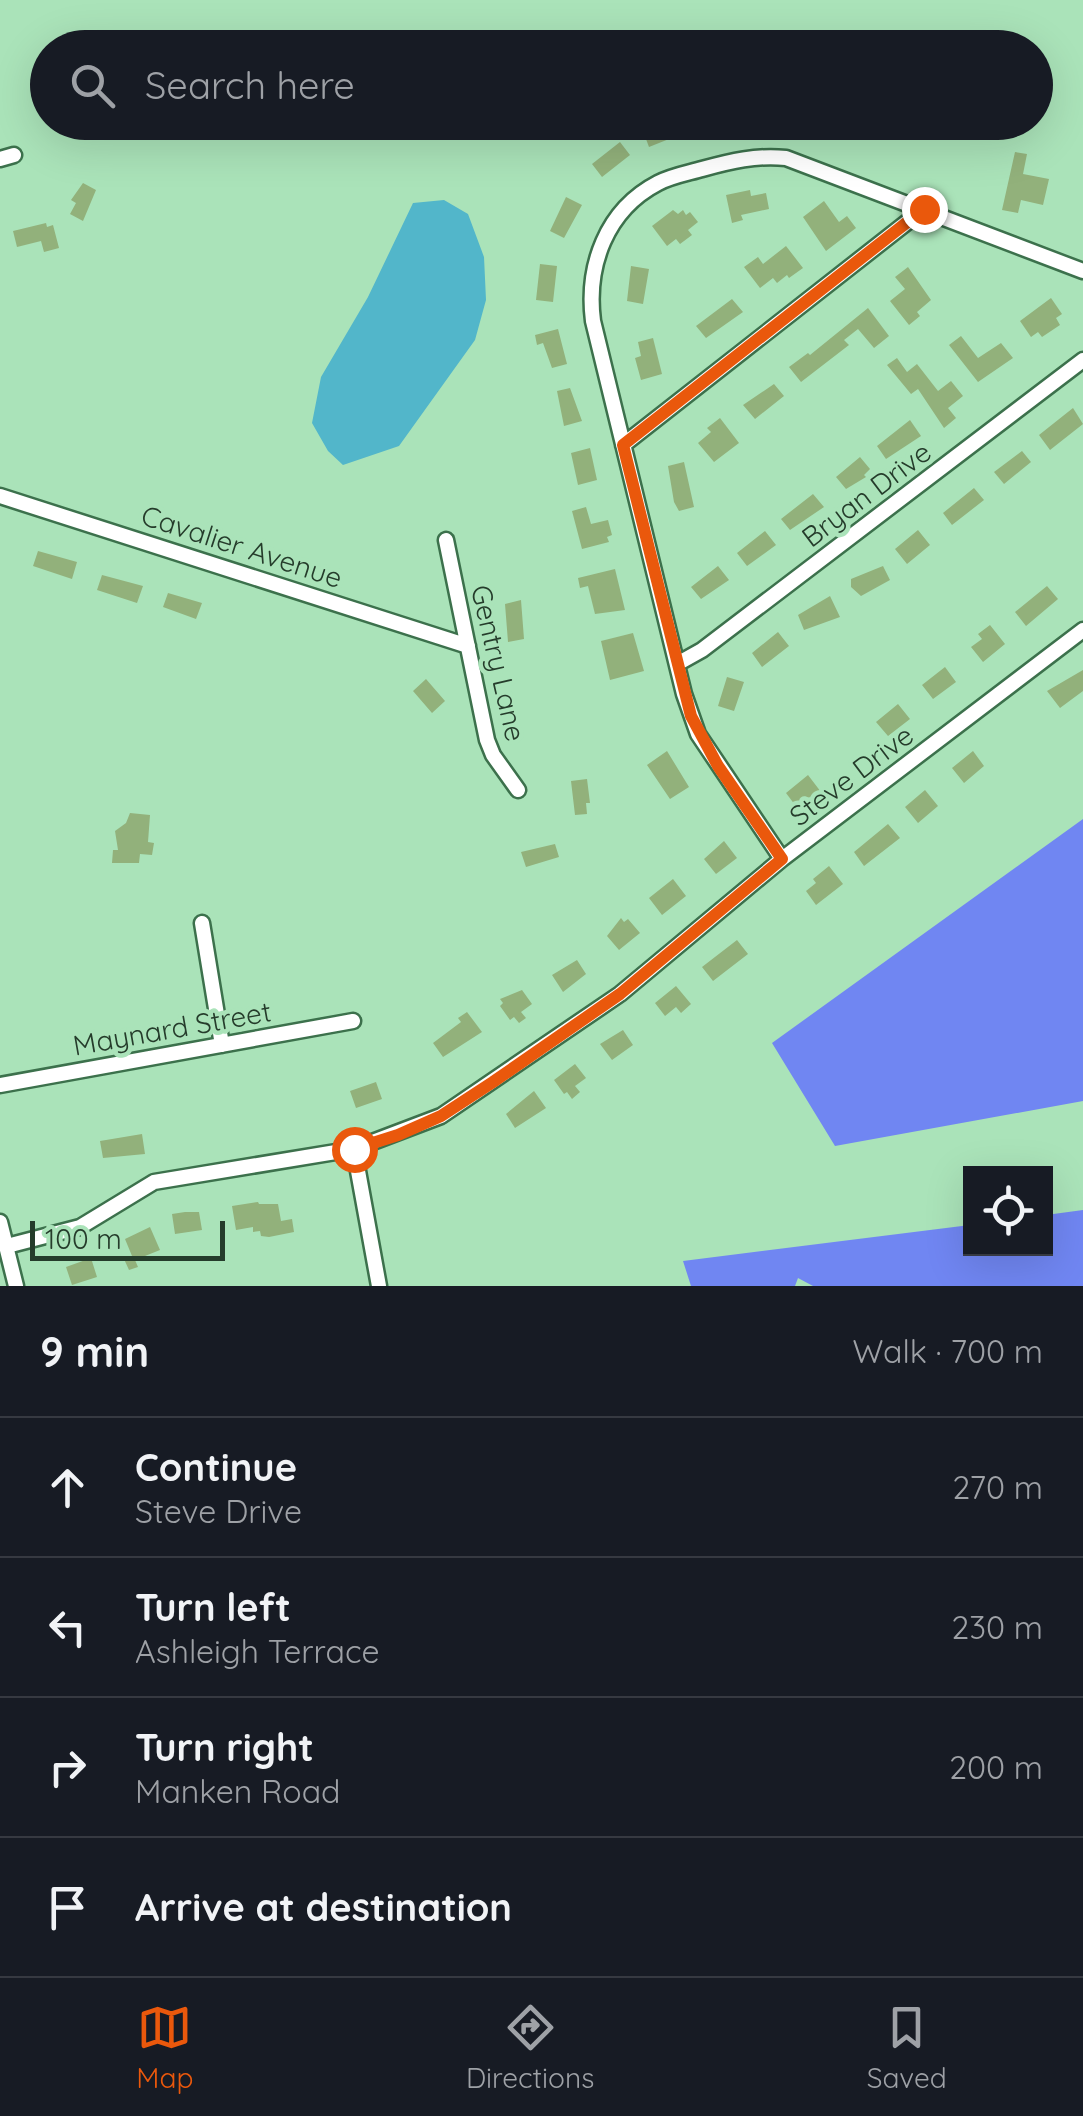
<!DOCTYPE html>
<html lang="en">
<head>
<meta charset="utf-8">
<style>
	:root { --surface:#171b24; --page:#20242c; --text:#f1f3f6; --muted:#9ea1a6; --line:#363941; --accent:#ea580c }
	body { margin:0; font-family:Quicksand,sans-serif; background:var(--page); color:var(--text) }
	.controls { position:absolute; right:30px; bottom:30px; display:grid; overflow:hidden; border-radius:0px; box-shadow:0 10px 40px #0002 }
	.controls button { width:90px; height:90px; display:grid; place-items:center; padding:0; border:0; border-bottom:2px solid var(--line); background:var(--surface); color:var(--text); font:50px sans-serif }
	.scale { position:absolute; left:30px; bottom:25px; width:195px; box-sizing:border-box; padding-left:10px; border:5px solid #253c2b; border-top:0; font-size:28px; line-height:35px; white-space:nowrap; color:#253c2b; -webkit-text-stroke:8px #aae3b9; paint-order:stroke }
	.stop { position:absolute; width:30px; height:30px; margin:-22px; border:8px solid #ea580c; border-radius:50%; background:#fff }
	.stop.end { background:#ea580c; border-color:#fff; box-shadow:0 2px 10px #0008 }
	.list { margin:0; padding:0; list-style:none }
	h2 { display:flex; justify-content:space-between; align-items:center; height:130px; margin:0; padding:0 40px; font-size:42px }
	h2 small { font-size:32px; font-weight:400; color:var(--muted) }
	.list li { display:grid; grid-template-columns:65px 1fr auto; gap:30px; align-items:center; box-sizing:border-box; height:140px; padding:0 40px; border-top:2px solid var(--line) }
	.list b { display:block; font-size:38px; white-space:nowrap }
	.list p { margin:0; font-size:32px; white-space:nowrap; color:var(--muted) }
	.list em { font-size:32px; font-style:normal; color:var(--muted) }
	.icon { flex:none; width:55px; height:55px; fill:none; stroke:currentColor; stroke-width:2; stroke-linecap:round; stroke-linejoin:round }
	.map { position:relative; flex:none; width:1083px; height:1286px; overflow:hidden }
	.search { position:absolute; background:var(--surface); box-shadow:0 10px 40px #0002; left:30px; right:30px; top:30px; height:110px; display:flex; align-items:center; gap:25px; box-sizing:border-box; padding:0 35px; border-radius:55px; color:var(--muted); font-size:38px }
	.sheet { height:690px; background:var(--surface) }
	nav { display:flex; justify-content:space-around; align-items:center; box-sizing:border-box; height:140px; border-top:2px solid var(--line); background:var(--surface); font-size:28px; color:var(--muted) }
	nav a { display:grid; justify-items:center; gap:5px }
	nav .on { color:var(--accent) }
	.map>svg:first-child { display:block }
</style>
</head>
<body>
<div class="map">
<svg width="1083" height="1286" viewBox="0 0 1083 1286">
	<rect width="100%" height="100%" fill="#aae3b9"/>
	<!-- forest -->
	<path fill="#7086f2" d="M1083 819V1101L835 1146 772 1043Z
		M1083 1210V1286H813L798 1278 795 1286H691L683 1261 970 1225V1248H1046V1215Z"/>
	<!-- water -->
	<path fill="#52b6ca" d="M444 200 468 214 484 257 486 300 475 340 399 446 343 465 328 451 312 423 321 377 368 297 413 203Z"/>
	<!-- building -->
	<path fill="#92b17b" d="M644 122H680L684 133 649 147 643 131 647 130Z
		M620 142 630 155 602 177 592 164Z
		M1015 152 1027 154 1023 174 1049 179 1043 205 1021 200 1018 213 1002 210Z
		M83 183 96 190 83 221 70 214 76 203 71 200Z
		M750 190 751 196 766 193 769 209 741 215 743 220 732 223 726 195Z
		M566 197 582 205 564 238 550 231Z
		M824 201 839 222 847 216 856 228 826 251 803 217Z
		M673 210 678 214 683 210 686 215 690 212 698 222 688 230 692 235 680 244 676 239 667 246 652 226Z
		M46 223 47 227 53 225 59 248 44 252 41 241 17 247 13 231Z
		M786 246 803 268 789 278 787 275 777 283 773 278 760 288 744 267 758 257 763 264Z
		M540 264 557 266 553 302 536 300Z
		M631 266 649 269 643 304 627 301Z
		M908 267 931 300 917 312 920 316 909 325 890 301 905 289 895 277Z
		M1051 298 1062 314 1056 318 1060 325 1042 337 1038 332 1031 337 1020 321Z
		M732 299 743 312 706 338 696 326Z
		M868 308 889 336 874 348 858 329 844 340 849 345 801 382 789 367 808 353 810 355Z
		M558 329 567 364 552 368 543 343 537 345 535 335Z
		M961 336 978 358 1001 343 1013 358 978 382 949 345Z
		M653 338 662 374 641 380 635 358 641 356 638 342Z
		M897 358 907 372 917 364 938 391 951 381 963 396 948 408 956 418 944 428 918 389 911 394 887 365Z
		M774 384 784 396 755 419 743 405Z
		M570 388 582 421 564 426 557 391Z
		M1073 408 1083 424 1050 450 1039 435Z
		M720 418 739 443 714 462 698 443 711 432 707 428Z
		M910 420 921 436 886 459 877 446Z
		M590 448 597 480 578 485 571 453Z
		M1022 451 1031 462 1004 484 994 472Z
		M860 457 870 469 864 475 866 477 846 489 836 477Z
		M684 462 694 507 679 511 674 502 668 466Z
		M974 488 984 500 952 525 943 513Z
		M813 494 824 507 790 530 781 519Z
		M586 507 591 524 608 520 612 535 607 537 609 542 582 549 572 511Z
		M918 530 930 545 907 564 895 549Z
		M765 531 776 545 747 566 737 553Z
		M38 551 77 562 72 579 33 566Z
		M718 566 729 580 701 599 691 587Z
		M883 566 890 580 861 596 851 587V579Z
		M615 569 625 610 595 614 588 586 580 588 578 578Z
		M102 575 143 586 137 603 97 590Z
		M1047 586 1058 599 1026 626 1015 612Z
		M168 593 202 603 196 619 163 607Z
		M830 596 840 617 804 630 798 615Z
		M521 600 524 639 508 642 505 604Z
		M990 625 1005 644 983 662 971 647 982 639 978 634Z
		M778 632 789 646 762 667 752 653Z
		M633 633 644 671 610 680 601 641Z
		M945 667 956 682 933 699 922 685Z
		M1083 670V691L1060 708 1047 691Z
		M727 677 744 682 734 711 718 706Z
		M426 679 445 701 432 713 413 691Z
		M898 704 910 719 888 736 876 722Z
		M667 751 689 787 670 799 647 765Z
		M973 751 984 766 964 783 952 768Z
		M808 775 821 792 798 809 786 793Z
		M587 779 590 803H586L587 814 575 815 571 781Z
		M925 790 938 806 918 823 905 807Z
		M130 813 150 815 148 842 154 843 152 855 140 854 139 863H112L113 850H118L115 831 126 823Z
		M888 824 900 838 864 866 854 852Z
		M724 841 737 858 716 874 704 859Z
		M555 844 559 857 526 867 521 852Z
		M829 866 843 884 816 905 806 891 816 883 813 879Z
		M673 879 686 896 662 915 649 898Z
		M621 918 624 922 628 919 640 933 619 950 607 936Z
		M737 940 748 954 713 981 702 967Z
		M577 960 586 974 563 992 552 975Z
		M676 986 691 1004 681 1013 676 1007 665 1016 655 1003Z
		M522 990 532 1004 521 1012 526 1018 519 1023 514 1017 510 1020 500 1006 503 1003 500 999Z
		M467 1012 482 1032 443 1057 433 1043 461 1022 458 1018Z
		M623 1030 633 1045 612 1060 600 1044Z
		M575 1064 586 1078 575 1086 580 1092 572 1099 567 1092 564 1094 554 1080Z
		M376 1082 382 1099 356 1108 350 1091Z
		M534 1091 546 1108 515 1128 506 1114Z
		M142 1134 145 1154 103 1158 100 1141Z
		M258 1202 259 1204H278L281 1221 292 1219 294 1232 269 1237 261 1236 260 1231 253 1232V1227L236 1230 232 1206Z
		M185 1212H199L202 1230 175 1234 172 1214Z
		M150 1227 160 1250 135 1260 138 1267 129 1270 124 1259 132 1256 125 1239Z
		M91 1258 97 1277 72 1285 66 1267Z"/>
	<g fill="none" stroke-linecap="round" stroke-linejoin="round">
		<!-- minor casing -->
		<g stroke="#3c714c" stroke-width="19">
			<path id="minor" d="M0 159 14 155
				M623 445 924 209
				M0 496 468 646
				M446 540 487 740 493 755 518 790
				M677 664 702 650 1083 360
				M782 859 698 734 684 694 593 321C586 266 606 210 658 183 671 176 688 173 702 169 731 161 756 155 786 158L1083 271
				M202 923 222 1045
				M0 1085 353 1021
				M354 1149 379 1286
				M0 1222 16 1286
				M7 1246 80 1227 154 1182 354 1149 441 1116 620 994 782 859 1083 630"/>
		</g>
		<!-- minor -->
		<use href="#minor" stroke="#fff" stroke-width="14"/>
	</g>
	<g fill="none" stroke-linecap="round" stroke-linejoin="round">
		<!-- route -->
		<path stroke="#ea580c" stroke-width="12" d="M354 1149 398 1135 441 1116 493 1082 620 994 782 859 718 766 691 716 623 445 924 209"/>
	</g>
	<g text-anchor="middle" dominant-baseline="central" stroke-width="9" stroke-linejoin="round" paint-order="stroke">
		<!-- street labels -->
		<g font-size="28" fill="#253c2b" stroke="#aae3b9">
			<text transform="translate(866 494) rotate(-37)">Bryan Drive</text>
			<text transform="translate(242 546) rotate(18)">Cavalier Avenue</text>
			<text transform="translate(499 663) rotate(77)">Gentry Lane</text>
			<text transform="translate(851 775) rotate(-37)">Steve Drive</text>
			<text transform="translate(172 1028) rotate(-10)">Maynard Street</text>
		</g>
	</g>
</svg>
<div class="controls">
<button><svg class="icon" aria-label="locate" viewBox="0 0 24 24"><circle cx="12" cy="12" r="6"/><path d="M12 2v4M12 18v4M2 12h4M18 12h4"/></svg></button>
</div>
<div class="scale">100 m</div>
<div class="stop" style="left:354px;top:1149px"></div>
<div class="stop end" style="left:924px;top:209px"></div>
<div class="search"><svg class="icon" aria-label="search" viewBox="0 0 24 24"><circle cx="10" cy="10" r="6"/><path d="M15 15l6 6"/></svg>Search here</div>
</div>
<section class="sheet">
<h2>9 min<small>Walk · 700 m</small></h2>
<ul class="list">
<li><svg class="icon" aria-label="ahead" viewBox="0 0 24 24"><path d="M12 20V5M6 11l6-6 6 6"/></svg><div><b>Continue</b><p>Steve Drive</p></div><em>270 m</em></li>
<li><svg class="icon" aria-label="left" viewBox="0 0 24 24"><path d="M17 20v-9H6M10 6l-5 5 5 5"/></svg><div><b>Turn left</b><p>Ashleigh Terrace</p></div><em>230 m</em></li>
<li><svg class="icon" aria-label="right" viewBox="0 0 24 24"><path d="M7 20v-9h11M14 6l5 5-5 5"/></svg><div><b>Turn right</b><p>Manken Road</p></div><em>200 m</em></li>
<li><svg class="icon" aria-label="arrive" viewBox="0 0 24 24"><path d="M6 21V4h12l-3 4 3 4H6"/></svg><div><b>Arrive at destination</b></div></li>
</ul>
</section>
<nav>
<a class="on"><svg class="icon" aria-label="map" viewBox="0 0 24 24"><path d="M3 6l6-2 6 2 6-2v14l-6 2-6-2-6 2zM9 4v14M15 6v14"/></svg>Map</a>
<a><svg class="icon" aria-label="directions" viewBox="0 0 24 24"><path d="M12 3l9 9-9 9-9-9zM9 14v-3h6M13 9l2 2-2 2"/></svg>Directions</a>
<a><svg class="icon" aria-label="saved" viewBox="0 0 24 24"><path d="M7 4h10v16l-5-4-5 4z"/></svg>Saved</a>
</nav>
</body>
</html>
